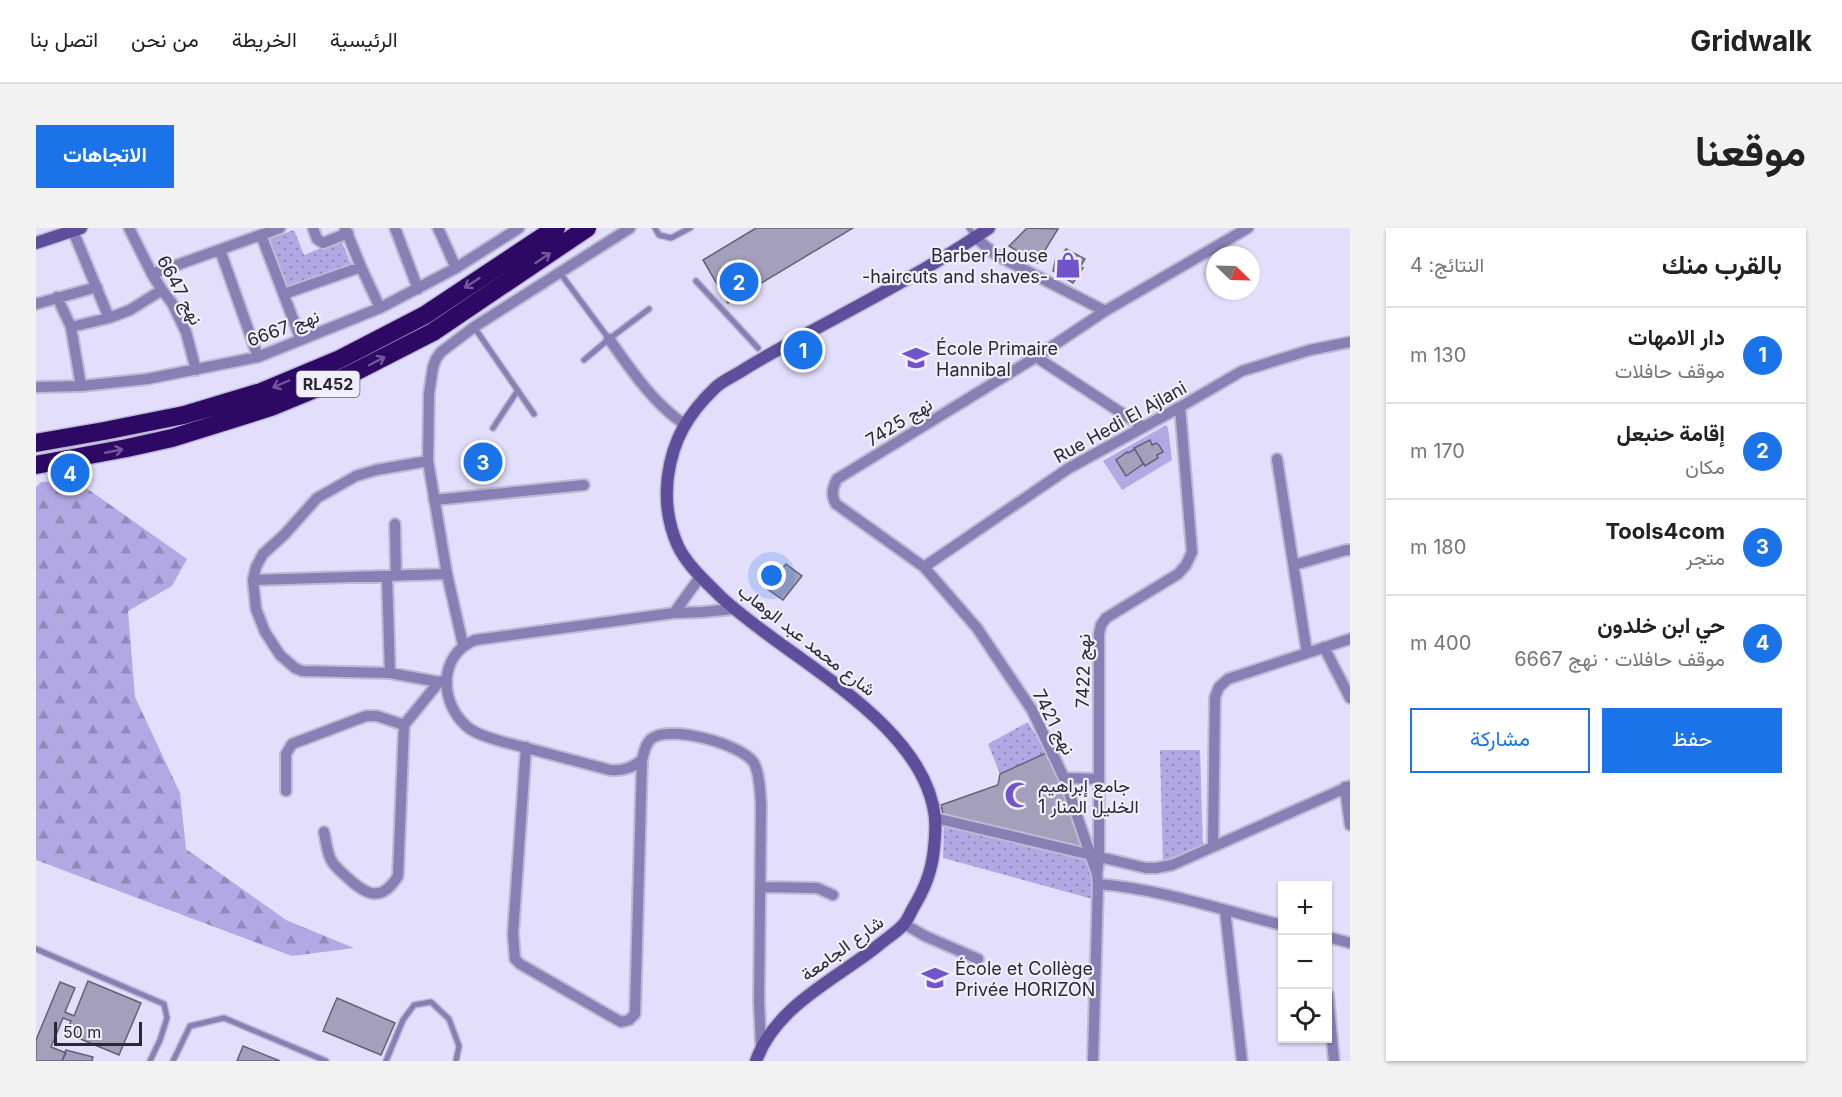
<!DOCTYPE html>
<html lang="ar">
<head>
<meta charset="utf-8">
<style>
	:root { --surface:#fff; --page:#f2f2f2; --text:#222; --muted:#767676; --line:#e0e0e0; --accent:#1a73e8 }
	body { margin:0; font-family:Inter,Vazirmatn,sans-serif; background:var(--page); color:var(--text); direction:rtl }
	.controls { position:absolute; right:18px; bottom:18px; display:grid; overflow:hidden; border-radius:0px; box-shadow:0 2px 4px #0004 }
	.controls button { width:54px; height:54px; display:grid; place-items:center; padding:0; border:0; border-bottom:2px solid var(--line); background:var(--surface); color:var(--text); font:30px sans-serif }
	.compass { position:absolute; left:1170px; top:18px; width:54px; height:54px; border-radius:50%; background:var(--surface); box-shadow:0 2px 4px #0004; rotate:113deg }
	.scale { position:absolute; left:18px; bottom:15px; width:88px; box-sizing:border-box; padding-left:6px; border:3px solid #2a2834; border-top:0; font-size:16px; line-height:21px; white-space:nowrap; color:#2a2834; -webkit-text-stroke:4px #efeefa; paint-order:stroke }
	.you { position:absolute; left:736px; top:348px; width:21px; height:21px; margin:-15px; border:4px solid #fff; border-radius:50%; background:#1a73e8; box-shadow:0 0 0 9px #1a73e833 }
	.badge { display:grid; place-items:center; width:39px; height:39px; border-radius:50%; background:var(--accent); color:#fff; font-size:20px; font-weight:700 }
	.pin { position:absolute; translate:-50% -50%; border:3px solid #fff; box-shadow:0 2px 6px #0006 }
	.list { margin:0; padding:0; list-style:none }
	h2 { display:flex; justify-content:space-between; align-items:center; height:78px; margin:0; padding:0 24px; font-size:26px }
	h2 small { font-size:20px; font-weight:400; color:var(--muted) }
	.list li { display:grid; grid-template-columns:39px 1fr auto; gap:18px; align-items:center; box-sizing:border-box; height:96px; padding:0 24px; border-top:2px solid var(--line) }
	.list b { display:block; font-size:22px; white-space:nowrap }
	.list p { margin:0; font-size:20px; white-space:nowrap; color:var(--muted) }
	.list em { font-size:20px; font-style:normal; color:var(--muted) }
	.actions { display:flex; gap:12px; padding:18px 24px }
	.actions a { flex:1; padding:14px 0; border:2px solid var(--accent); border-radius:0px; text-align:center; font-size:21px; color:var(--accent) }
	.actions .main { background:var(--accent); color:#fff }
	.icon { flex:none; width:33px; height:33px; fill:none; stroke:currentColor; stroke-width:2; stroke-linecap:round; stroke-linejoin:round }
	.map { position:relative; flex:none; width:1314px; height:833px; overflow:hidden; direction:ltr; border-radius:0px }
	header { display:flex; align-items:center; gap:36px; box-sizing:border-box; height:84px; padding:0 30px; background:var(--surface); border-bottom:2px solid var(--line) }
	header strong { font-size:28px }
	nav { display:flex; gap:33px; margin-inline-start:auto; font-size:21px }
	.intro { display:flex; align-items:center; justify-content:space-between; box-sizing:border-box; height:144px; padding:0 36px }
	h1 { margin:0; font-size:42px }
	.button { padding:15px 27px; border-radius:0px; background:var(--accent); color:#fff; font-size:21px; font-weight:700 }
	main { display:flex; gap:36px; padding:0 36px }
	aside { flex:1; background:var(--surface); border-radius:0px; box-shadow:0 2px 4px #0004 }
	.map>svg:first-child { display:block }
</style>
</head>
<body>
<header>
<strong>Gridwalk</strong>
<nav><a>الرئيسية</a><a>الخريطة</a><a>من نحن</a><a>اتصل بنا</a></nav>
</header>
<div class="intro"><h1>موقعنا</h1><a class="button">الاتجاهات</a></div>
<main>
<aside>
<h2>بالقرب منك<small>النتائج: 4</small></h2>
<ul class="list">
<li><span class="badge">1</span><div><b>دار الامهات</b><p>موقف حافلات</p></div><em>130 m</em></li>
<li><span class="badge">2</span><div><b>إقامة حنبعل</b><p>مكان</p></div><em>170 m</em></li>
<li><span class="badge">3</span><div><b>Tools4com</b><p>متجر</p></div><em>180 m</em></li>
<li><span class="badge">4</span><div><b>حي ابن خلدون</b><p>موقف حافلات · نهج 6667</p></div><em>400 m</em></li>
</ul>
<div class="actions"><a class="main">حفظ</a><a>مشاركة</a></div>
</aside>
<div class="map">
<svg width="1314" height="833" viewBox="0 0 1314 833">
	<defs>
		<pattern id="grass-dots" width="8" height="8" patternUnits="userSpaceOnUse" patternTransform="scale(1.5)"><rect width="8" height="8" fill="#b2a9e4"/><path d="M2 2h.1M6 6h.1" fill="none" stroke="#918aba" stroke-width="1.8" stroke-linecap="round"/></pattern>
		<pattern id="forest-firs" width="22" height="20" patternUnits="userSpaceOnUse" patternTransform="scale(1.5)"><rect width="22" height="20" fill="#b2a9e4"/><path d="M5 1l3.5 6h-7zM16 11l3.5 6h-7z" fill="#918aba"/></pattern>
	</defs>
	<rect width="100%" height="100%" fill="#e2defc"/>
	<!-- grass -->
	<path fill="url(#grass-dots)" d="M258 2 268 27 305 12 315 36 251 58 233 11Z
		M992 494 1010 525 964 546 952 516Z
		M1124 522H1164L1167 621 1127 637Z
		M908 591 1049 625 1058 651 1060 672 907 630Z"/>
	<!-- forest -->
	<path fill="url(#forest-firs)" d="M39 252 151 331 136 358 92 383 99 469 144 565 150 621 250 692 318 720 256 728 0 632V259L5 254Z"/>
	<!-- garden -->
	<path fill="#b2a9e4" d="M1130 197 1132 200 1136 232 1086 262 1067 233Z"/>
	<!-- building -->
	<path fill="#a4a0bc" stroke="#64607a" stroke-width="1.5" d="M720 0H817L692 75 667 32Z
		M991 0 1022 1 1001 35 973 18Z
		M1030 21 1049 31 1044 39 1047 40 1037 55 1017 43 1020 30 1024 31Z
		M1114 212 1116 217 1120 215 1123 217 1127 224 1121 227 1122 230 1109 238 1098 220Z
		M1099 221 1107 236 1090 248 1080 232 1091 224 1092 225Z
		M750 336 766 348 747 372 730 360Z
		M1010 525 1025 553 1049 625 908 591 905 577 962 557 964 546Z
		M52 753 105 775 83 827 30 805 35 793 27 790 15 819 30 825 26 833H0V812L24 754 39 760 29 784 38 788Z
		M301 770 359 795 345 827 287 803Z
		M207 818 244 833H201Z
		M30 822 57 829 56 833H26Z"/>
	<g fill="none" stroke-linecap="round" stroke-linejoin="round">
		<!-- lane casing -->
		<g stroke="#bdbad4" stroke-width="8">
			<path id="lane" d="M619 0 623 7 635 10 654 0
				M933 0 939 9
				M524 45 573 111 613 81
				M660 53 722 120
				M438 99 498 186
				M548 132 573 111
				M457 200 482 162
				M0 721 128 776 131 790 124 812 114 833
				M137 833 154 798 188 790 290 833
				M350 833 367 792 378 777 395 774 413 791 423 818 420 833"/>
		</g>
		<!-- street casing -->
		<g stroke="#bdbad4" stroke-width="14">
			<path id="street" d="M93 0 116 46 126 62 136 75 150 104 160 142
				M277 0 281 11 287 15 312 5
				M309 0 325 39 344 80
				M359 0 382 61
				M402 0 420 40
				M37 3 73 90
				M225 7 265 112
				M939 9 960 27 1069 83
				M184 22 222 129
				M116 46 244 0
				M248 66 325 39
				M21 69 35 99 45 158
				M0 76 61 59
				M35 99 73 90 94 82 126 62
				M573 111C595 142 617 175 648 196
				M1000 129 1107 199
				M0 159 45 158 111 151 222 129 344 80 420 40 483 0
				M1241 231 1271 425
				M392 233 340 242 320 248 281 270 249 306 227 326 220 339 217 352 220 381 229 404 244 427 259 440 266 443 354 445 403 454
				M398 272 548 257
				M359 296 360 348
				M1258 337 1310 322H1314
				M888 339 1033 240 1144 179 1206 143 1274 122 1314 114
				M351 348 354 445
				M217 352 411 346
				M697 381 667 384 638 385 439 412C401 427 403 478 434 501 443 507 454 510 464 513L574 542C588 543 595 540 606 532 608 525 609 516 615 511 633 496 706 516 718 535 724 547 724 564 725 576L723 773 725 818
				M638 385 664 349
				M427 417 411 346 392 233 393 166 397 139 400 131 405 124 438 99 594 0
				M1288 419 1314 470
				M490 519 477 706 479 731 484 736 585 794 593 792 599 786 606 532
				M1028 550 1063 551
				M1309 559 1314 597
				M250 563V526L256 516 330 488H341L368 497
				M899 590 1110 640H1120L1136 637 1314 558
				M288 604C290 613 291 624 295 632 299 639 306 645 312 650 331 668 346 674 362 648L368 497 403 454 406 453
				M1177 618 1179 469 1183 459 1192 451 1314 411
				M1061 646 1063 630V406L1065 397 1070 390 1142 346 1150 337 1156 324 1144 179
				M1062 656C1125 661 1186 682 1246 697
				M725 659 781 660 797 667
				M1189 682 1206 833
				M868 696 889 708 942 731
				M1292 709 1314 715
				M1292 767 1298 833
				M1057 833 1062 656 1061 646 1028 550 996 482 941 400 888 339 800 276C795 267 796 261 801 251L1000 129 1069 83 1212 0"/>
		</g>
		<!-- secondary casing -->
		<g stroke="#bdbad4" stroke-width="15">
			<path id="secondary" d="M0 15 45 0
				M720 833C740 777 801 751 844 716 851 710 861 704 867 697 871 693 874 686 876 682 888 662 896 644 898 620 899 611 900 600 899 590 889 493 749 430 684 368 669 353 651 337 642 318 632 296 629 271 632 248 637 211 652 186 679 160 686 153 696 149 704 144 726 130 749 118 772 105 833 72 895 40 953 0"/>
		</g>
		<!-- highway casing -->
		<g stroke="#bdbad4" stroke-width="21">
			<path id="highway" d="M0 215 68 203 148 187 225 164 304 131 389 87 520 0
				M0 237 91 220 136 210 235 179 313 147 397 104 551 0"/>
		</g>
		<!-- lane -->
		<use href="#lane" stroke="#887fb5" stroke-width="5"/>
		<!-- street -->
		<use href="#street" stroke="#887fb5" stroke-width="10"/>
		<!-- secondary -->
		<use href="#secondary" stroke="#5f4e9b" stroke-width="12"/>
		<!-- highway -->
		<use href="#highway" stroke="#2d0865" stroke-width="18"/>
	</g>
	<!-- one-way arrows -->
	<defs><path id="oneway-shaft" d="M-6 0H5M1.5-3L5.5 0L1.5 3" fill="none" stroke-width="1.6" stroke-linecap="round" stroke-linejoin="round" transform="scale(1.5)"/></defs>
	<g stroke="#715899">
		<use href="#oneway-shaft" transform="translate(507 30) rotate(-34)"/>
		<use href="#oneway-shaft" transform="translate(436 55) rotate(147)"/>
		<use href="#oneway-shaft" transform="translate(341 133) rotate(-28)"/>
		<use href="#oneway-shaft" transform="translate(245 156) rotate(157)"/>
		<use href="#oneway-shaft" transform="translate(78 223) rotate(-11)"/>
	</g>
	<!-- icons -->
	<defs>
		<g id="shop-bare" transform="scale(2.07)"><path d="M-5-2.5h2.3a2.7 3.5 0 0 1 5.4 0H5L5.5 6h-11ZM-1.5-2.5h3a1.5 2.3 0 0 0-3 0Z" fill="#7253cc" stroke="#efeefa" stroke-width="2.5" paint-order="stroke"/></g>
		<g id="school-bare" transform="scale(2.07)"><path d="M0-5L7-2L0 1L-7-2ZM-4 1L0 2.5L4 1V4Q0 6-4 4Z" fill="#7253cc" stroke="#efeefa" stroke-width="2.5" paint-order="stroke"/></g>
		<g id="mosque-bare" transform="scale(2.07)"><path d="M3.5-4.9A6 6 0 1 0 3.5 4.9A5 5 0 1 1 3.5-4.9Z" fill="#7253cc" stroke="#efeefa" stroke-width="2.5" paint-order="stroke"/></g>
	</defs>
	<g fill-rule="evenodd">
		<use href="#shop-bare" x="1032" y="37"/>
		<use href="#school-bare" x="880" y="130"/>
		<use href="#mosque-bare" x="982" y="567"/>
		<use href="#school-bare" x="899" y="750"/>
	</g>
	<g text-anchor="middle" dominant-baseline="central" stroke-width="4.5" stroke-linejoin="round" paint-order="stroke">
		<!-- shield labels -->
		<rect fill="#efeefa" stroke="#65636f" stroke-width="1.5" x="260.5" y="143" width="63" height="26" rx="4.5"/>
		<g font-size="16" font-weight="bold" fill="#2a2834">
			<text x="292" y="156">RL452</text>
		</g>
		<!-- poi labels -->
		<g font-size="18" fill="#2a2834" stroke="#efeefa" text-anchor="start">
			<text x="1012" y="27" text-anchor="end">Barber House<tspan x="1012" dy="21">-haircuts and shaves-</tspan></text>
			<text x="900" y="120">École Primaire<tspan x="900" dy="21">Hannibal</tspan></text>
			<text x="1002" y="557">جامع إبراهيم<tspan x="1002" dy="21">الخليل المنار 1</tspan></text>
			<text x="919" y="740">École et Collège<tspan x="919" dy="21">Privée HORIZON</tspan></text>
		</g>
		<!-- street labels -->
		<g font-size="18" fill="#2a2834" stroke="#efeefa">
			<text transform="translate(144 62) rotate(62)">نهج 6647</text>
			<text transform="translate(247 100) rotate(-20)">نهج 6667</text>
			<text transform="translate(863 194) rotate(-32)">نهج 7425</text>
			<text transform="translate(1084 194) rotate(-29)">Rue Hedi El Ajlani</text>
			<text transform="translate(771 412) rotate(38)">شارع محمد عبد الوهاب</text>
			<text transform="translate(1047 443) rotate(-89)">نهج 7422</text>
			<text transform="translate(1018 494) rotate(63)">نهج 7421</text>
			<text transform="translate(806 720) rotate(-36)">شارع الجامعة</text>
		</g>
	</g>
</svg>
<div class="controls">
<button>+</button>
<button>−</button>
<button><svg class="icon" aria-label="locate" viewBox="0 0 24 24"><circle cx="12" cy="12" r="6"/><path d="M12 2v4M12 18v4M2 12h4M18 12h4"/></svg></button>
</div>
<svg class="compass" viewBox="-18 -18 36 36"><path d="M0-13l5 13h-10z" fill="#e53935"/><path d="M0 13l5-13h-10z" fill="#767676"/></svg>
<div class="scale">50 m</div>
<div class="you"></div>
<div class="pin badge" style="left:767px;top:122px">1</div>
<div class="pin badge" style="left:703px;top:54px">2</div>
<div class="pin badge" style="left:447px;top:234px">3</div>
<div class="pin badge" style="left:34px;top:245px">4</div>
</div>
</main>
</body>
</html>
